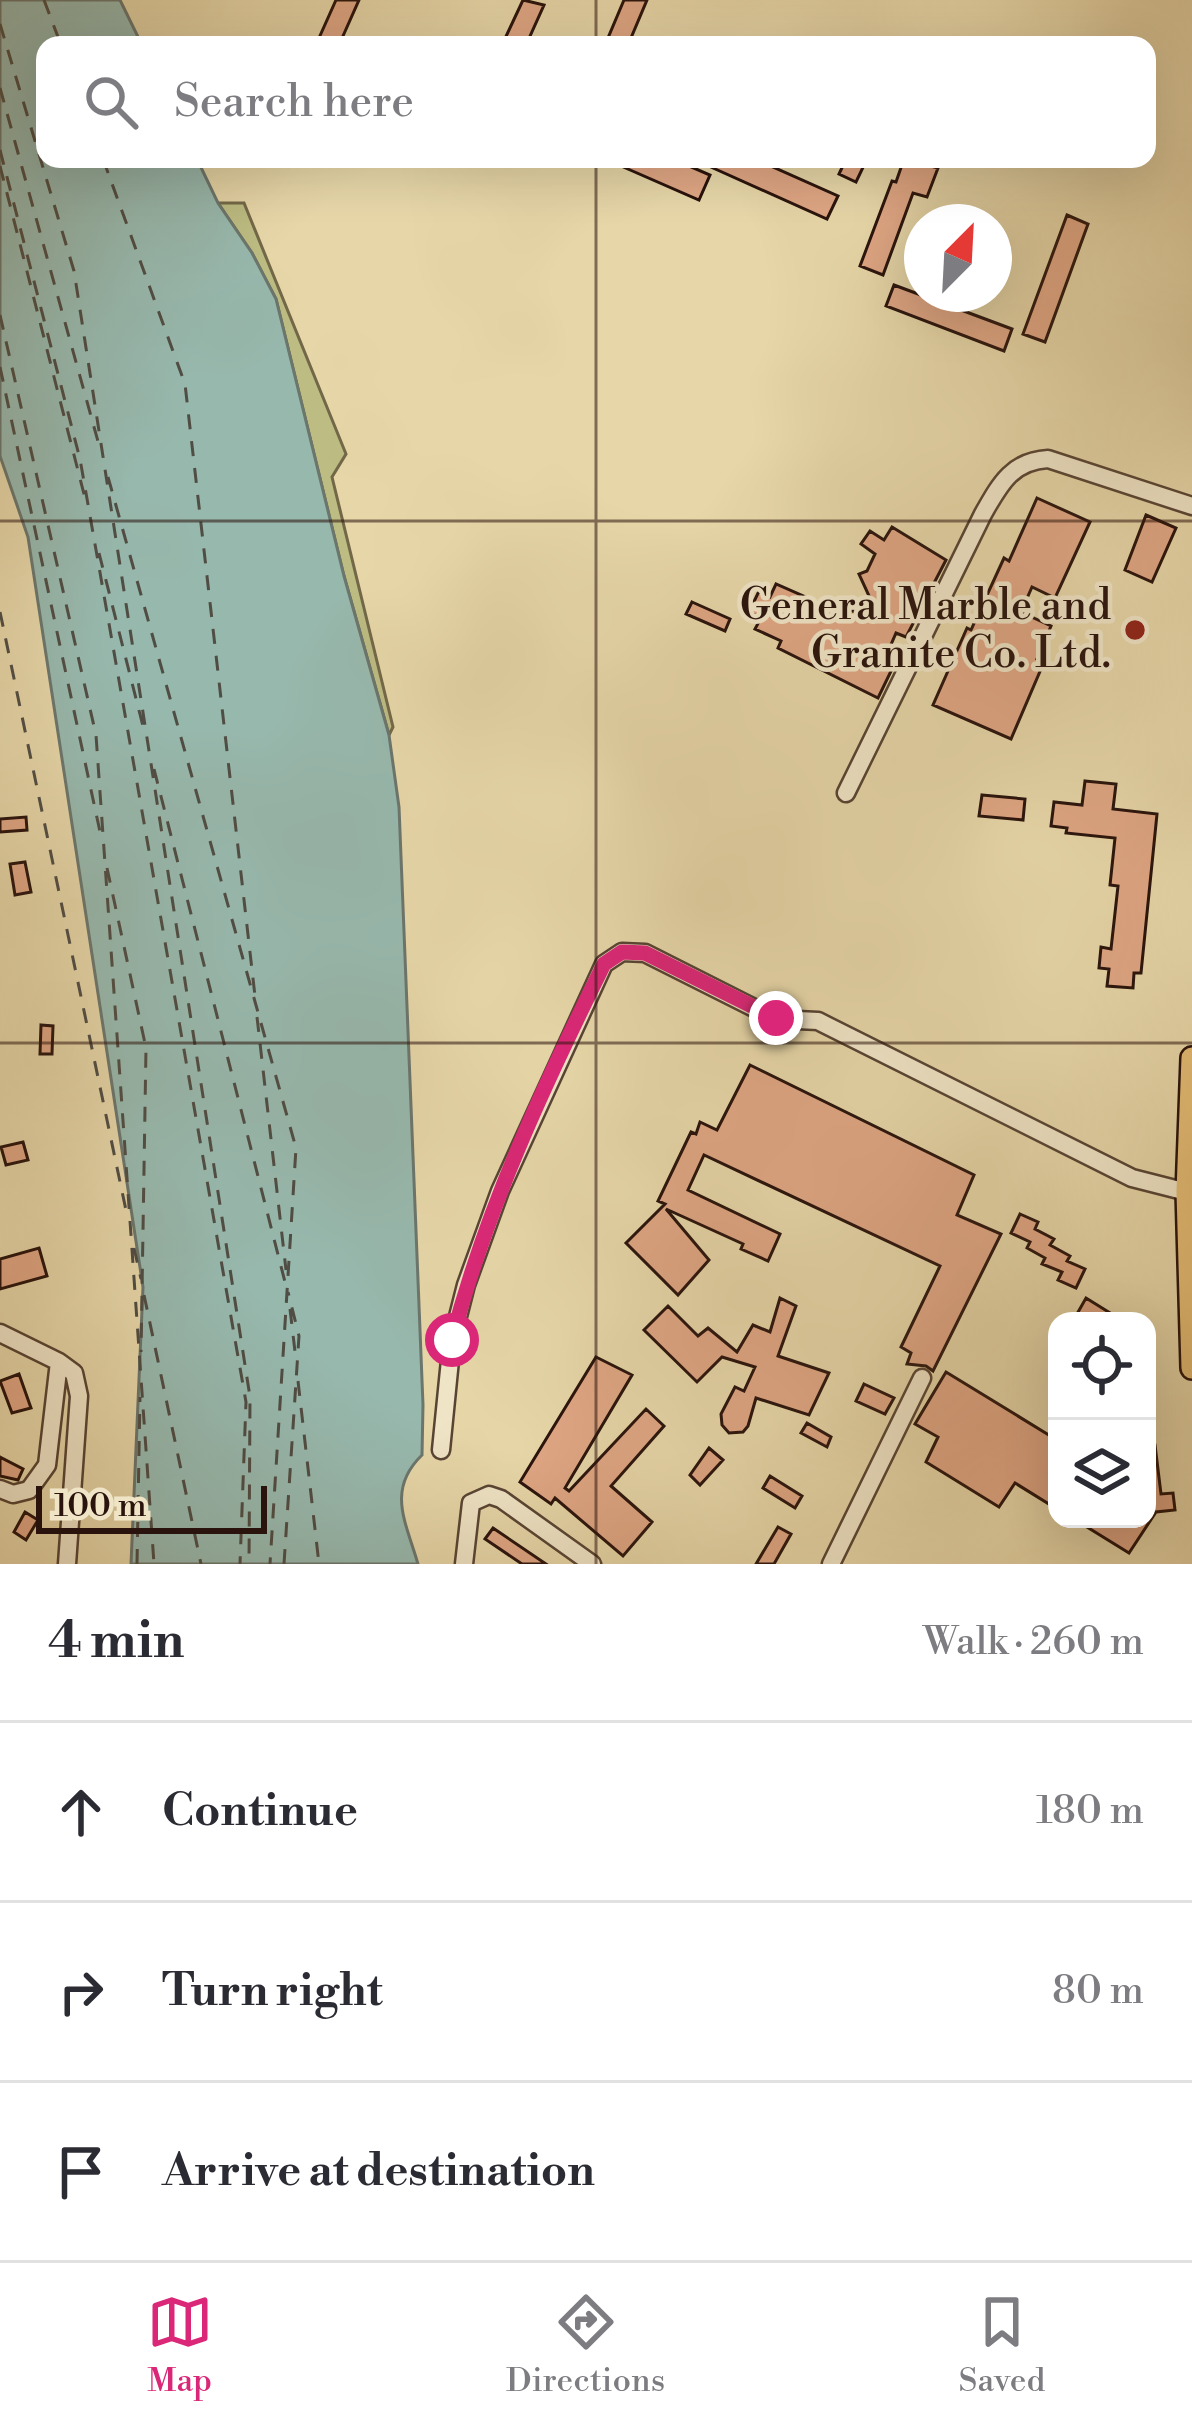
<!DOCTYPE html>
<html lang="en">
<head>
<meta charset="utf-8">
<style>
	:root { --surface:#fff; --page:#f2f2f3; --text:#2b2b33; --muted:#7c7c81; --line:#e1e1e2; --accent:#db2777 }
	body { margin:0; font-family:"Libre Bodoni",serif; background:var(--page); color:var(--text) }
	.controls { position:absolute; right:36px; bottom:36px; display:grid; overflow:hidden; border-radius:24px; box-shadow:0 12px 48px #0002 }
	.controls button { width:108px; height:108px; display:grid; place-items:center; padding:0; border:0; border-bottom:3px solid var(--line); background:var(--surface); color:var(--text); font:60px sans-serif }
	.compass { position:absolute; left:904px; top:204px; width:108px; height:108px; border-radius:50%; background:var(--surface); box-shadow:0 12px 48px #0002; rotate:24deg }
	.scale { position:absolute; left:36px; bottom:30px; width:231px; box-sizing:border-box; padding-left:12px; border:6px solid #29130c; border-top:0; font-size:33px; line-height:42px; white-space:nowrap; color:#29130c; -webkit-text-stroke:9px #efe4c6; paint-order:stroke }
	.stop { position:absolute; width:36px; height:36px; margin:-27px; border:9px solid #db2777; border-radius:50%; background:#fff }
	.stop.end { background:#db2777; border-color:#fff; box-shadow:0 3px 12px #0008 }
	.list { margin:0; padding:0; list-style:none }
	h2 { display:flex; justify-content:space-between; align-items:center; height:156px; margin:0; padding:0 48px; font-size:51px }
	h2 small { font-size:39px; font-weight:400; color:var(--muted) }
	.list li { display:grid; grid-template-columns:78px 1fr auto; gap:36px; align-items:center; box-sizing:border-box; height:180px; padding:0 48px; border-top:3px solid var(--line) }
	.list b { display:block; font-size:45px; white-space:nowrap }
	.list em { font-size:39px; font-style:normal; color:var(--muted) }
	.icon { flex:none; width:66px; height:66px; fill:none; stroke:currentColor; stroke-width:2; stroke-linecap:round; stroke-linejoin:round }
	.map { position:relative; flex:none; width:1192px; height:1564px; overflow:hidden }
	.search { position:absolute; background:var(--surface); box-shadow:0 12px 48px #0002; left:36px; right:36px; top:36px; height:132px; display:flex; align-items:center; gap:30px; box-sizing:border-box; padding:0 42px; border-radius:24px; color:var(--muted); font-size:45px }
	.sheet { height:696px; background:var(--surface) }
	nav { display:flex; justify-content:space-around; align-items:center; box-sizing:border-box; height:168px; border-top:3px solid var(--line); background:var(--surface); font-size:33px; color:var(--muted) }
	nav a { display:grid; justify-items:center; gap:6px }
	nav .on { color:var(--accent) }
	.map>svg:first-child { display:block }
</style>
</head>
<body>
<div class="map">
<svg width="1192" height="1564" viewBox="0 0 1192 1564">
	<rect width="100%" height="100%" fill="#e6d6a8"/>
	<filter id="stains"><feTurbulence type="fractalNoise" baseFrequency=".00167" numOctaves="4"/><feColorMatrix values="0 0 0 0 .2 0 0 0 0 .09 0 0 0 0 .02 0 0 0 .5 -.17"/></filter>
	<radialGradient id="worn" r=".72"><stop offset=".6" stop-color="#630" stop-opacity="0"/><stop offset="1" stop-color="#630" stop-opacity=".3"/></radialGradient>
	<!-- green -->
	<path fill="#bcbc83" stroke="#726848" stroke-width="3" d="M218 203H244L346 454 332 477 393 727 389 735 344 576 276 299 252 253Z"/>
	<!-- water -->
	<path fill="#97b8ad" stroke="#6b766d" stroke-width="3" d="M0 0H120L142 45H45V159H197L218 203 252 253 276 299 344 576 389 735 399 807 423 1405 422 1455C386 1490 406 1522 418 1564H131L143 1287 28 537 0 456Z"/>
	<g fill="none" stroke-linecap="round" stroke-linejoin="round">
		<!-- ferry -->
		<path stroke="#504d44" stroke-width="3" stroke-dasharray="15 12" stroke-linecap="butt" d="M44 0 61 45
			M0 24 74 271 250 1397 249 1564
			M0 88 99 445
			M0 150 80 459 246 1402 240 1564
			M103 159 185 384 255 996
			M0 166 85 498
			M0 315 96 735 154 1564
			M0 367 102 841
			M108 477 296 1148 270 1564
			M99 553 144 730
			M0 612 127 1215
			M154 769 285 1282
			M107 868 146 1048 141 1352
			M257 1017 286 1270
			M134 1248 141 1279
			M144 1295 201 1564
			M290 1309 296 1360
			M298 1381 319 1564
			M137 1564 140 1397
			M284 1564 299 1336 288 1292"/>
	</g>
	<!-- building -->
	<path fill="#dfa684" stroke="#29130c" stroke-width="3" d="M336 0H359L339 45 319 38Z
		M523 0 544 5 526 45H502Z
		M624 0H647L628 45H605Z
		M605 159H673L710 175 699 200Z
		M693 159H755L838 196 827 219Z
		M846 159H867L856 182 839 174Z
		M904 159 938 168 927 197 913 193 883 275 860 266 892 181 896 182Z
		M1067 215 1088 224 1045 342 1023 334Z
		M894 285 1012 329 1004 351 886 306Z
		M1037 498 1090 522 1055 598 1032 587 1021 612 1051 626 1037 659 1044 662 1011 739 933 705 967 628 971 630 1004 558 1009 561Z
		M1146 515 1176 528 1152 582 1125 570Z
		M892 527 946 560 906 637 896 633 884 661 894 665 878 698 778 648 781 641 755 629 761 618 749 612 759 591 770 597 776 584 831 608 834 603 862 615 870 598 859 574 867 571 875 554 861 544 870 531 884 540Z
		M692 602 730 619 725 631 686 614Z
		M1085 781 1116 784 1113 809 1157 814 1141 973H1134L1133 988 1107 986 1109 969 1099 968 1101 947 1111 949 1118 886 1110 885 1115 838 1066 833 1067 828 1051 826 1054 802 1082 805Z
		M982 795 1025 799 1023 820 979 816Z
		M26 817 27 830 0 832V819Z
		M25 862 31 892 15 895 10 864Z
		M41 1025 53 1026 52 1054H40Z
		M750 1065 974 1175 957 1215 1001 1234 933 1371 926 1366 907 1364 911 1353 901 1347 940 1266 704 1155 688 1190 780 1234 768 1261 741 1249 743 1244 666 1209 709 1260 678 1295 626 1243 665 1204 658 1201 691 1132 696 1134 700 1122 717 1130Z
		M23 1142 28 1160 6 1165 1 1147Z
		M1020 1214 1038 1222 1035 1229 1054 1239 1050 1245 1070 1256 1067 1261 1085 1269 1076 1288 1058 1280 1062 1272 1042 1264 1045 1258 1027 1248 1030 1242 1011 1233Z
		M39 1248 47 1276 0 1289V1259Z
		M780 1298 796 1306 778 1356 829 1373 809 1415 756 1398 748 1426 743 1432 729 1433 722 1425 721 1414 735 1387 744 1391 755 1367 722 1357 697 1382 644 1330 668 1306 698 1336 708 1328 737 1352 753 1325 770 1332Z
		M1086 1298 1123 1321H1073Z
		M596 1357 632 1375 565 1488 569 1491 646 1409 664 1426 611 1486 652 1522 623 1556 555 1498 551 1504 520 1482Z
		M946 1372 1057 1440V1509L1015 1483 999 1507 926 1462 938 1437 915 1424Z
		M19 1374 31 1408 12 1413 0 1381Z
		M864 1384 894 1398 885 1414 856 1401Z
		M807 1423 831 1437 827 1447 801 1433Z
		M1147 1445H1155L1161 1494 1173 1493 1175 1510 1156 1512 1129 1553 1074 1519H1147Z
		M709 1448 723 1460 700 1485 690 1475Z
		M0 1457 23 1469 18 1480 0 1476Z
		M770 1476 802 1496 795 1508 763 1488Z
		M25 1512 38 1520 26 1540 14 1532Z
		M778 1527 791 1534 774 1564H756Z
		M493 1528 546 1564H522L485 1539Z"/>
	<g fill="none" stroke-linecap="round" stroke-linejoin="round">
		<!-- minor casing -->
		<g stroke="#584433" stroke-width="21">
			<path id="minor" d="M846 793 983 514C1000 484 1012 461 1048 459L1192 506
				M0 1333 59 1362 47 1465 29 1490 13 1494 0 1489
				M59 1362 74 1373 79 1396 67 1564
				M441 1450 452 1340 466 1285 500 1191 604 964 622 952 645 953 776 1019 818 1021 1132 1178 1187 1192
				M464 1564 471 1503 489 1495 501 1499 592 1564
				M831 1564 922 1378"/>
		</g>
		<!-- major casing -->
		<g stroke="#29130c" stroke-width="26">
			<path id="major" d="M1192 1058 1187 1192 1192 1368"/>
		</g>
		<!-- minor -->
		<use href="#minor" stroke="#efe4c6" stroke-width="16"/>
		<!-- major -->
		<use href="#major" stroke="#e3bb74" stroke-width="21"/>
	</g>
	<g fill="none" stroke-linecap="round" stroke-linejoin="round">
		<!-- route -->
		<path stroke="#db2777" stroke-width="15" d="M452 1340C486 1209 544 1085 604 964L622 952 645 953 776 1018"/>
	</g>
	<!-- grid -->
	<path fill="none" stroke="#29130c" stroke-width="3" stroke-opacity="0.55" d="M596 0V45M596 159V1564M0 521H1192M0 1043H1192"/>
	<!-- markers -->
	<circle fill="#8f2418" stroke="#efe4c6" stroke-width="4.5" cx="1135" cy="630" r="12"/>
	<g text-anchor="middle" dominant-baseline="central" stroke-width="9" stroke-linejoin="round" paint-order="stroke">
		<!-- poi labels -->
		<g font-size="42" fill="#29130c" stroke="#efe4c6" text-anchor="end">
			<text x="1111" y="606">General Marble and<tspan x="1111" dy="48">Granite Co. Ltd.</tspan></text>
		</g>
	</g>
	<rect width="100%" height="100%" filter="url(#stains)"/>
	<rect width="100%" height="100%" fill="url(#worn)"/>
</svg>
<div class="controls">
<button><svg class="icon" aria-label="locate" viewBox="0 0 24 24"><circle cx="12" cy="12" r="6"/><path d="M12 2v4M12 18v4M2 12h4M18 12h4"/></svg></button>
<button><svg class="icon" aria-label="layers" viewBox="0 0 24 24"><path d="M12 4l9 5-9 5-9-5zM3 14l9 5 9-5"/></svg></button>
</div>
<svg class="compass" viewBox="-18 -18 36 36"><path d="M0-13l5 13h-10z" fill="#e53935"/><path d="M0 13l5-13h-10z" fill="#7c7c81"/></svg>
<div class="scale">100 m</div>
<div class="stop" style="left:452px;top:1340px"></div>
<div class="stop end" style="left:776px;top:1018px"></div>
<div class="search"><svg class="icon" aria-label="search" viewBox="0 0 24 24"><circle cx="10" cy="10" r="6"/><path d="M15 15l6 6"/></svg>Search here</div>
</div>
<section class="sheet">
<h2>4 min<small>Walk · 260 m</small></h2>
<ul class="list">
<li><svg class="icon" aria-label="ahead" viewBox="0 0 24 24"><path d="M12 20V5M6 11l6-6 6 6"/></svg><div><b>Continue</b></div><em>180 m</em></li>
<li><svg class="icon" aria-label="right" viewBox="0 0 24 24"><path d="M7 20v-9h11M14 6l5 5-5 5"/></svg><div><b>Turn right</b></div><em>80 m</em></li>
<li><svg class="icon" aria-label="arrive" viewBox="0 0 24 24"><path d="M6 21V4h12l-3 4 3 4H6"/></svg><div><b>Arrive at destination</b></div></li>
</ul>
</section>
<nav>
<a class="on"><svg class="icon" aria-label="map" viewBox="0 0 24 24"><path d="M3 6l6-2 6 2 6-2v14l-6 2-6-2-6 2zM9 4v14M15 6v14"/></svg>Map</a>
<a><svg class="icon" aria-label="directions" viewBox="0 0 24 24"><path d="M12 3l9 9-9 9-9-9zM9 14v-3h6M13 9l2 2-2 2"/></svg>Directions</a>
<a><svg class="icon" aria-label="saved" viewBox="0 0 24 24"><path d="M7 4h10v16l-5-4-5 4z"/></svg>Saved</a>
</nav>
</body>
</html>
